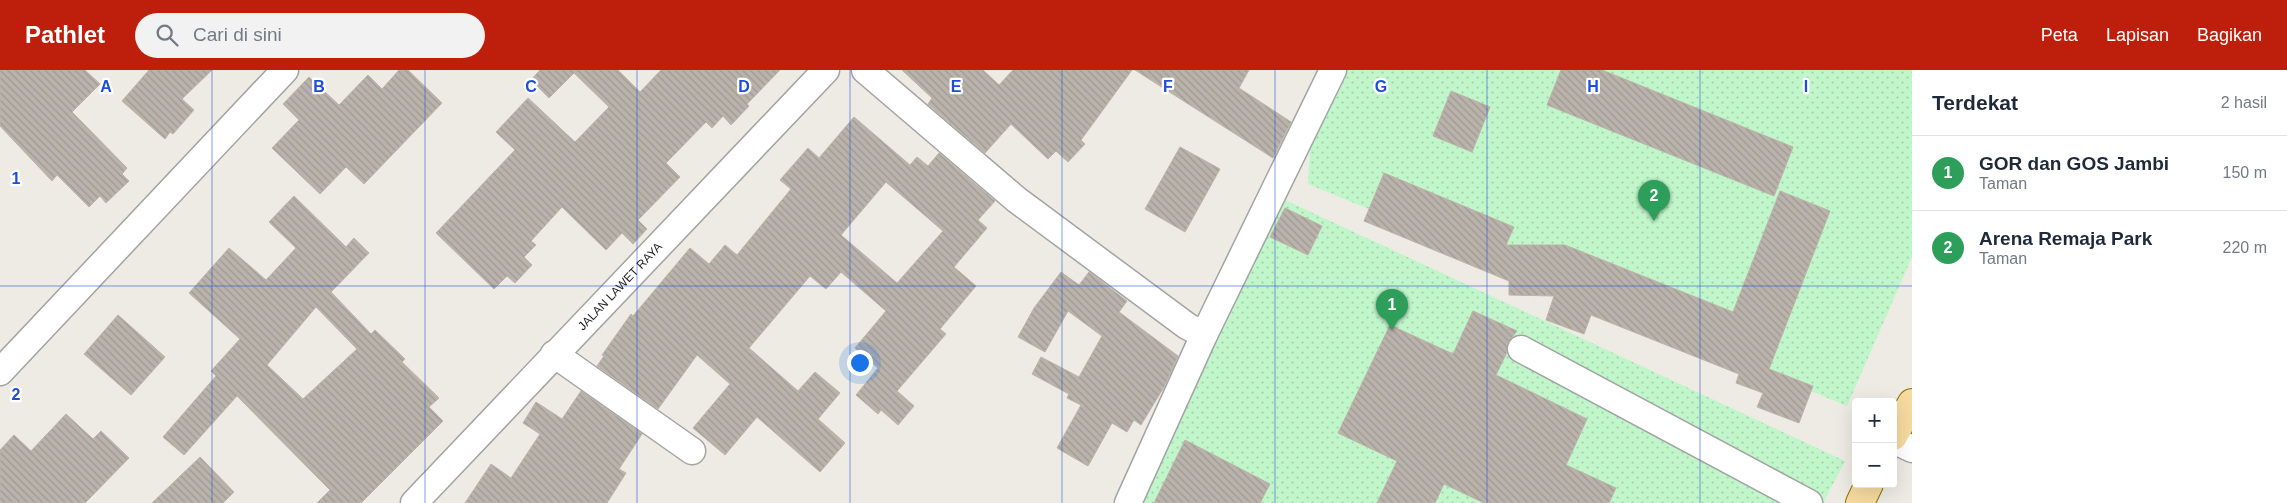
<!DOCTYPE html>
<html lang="id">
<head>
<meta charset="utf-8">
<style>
	:root { --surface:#fff; --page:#f2f2f3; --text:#1f2937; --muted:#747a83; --line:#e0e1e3; --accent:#bd1f0c }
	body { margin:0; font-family:Arial,sans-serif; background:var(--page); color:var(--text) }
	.controls { position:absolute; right:15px; bottom:15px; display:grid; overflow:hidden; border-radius:5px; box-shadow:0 5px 20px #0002 }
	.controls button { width:45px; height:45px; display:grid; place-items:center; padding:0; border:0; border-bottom:1px solid var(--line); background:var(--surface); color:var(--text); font:25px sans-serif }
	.you { position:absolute; left:859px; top:292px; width:18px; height:18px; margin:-12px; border:4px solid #fff; border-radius:50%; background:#1a73e8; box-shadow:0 0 0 8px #1a73e833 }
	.badge { display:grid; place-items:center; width:32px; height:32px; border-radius:50%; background:var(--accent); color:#fff; font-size:16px; font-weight:700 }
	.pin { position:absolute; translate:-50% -41px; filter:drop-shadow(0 1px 2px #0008) }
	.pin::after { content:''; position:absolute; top:26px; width:18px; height:15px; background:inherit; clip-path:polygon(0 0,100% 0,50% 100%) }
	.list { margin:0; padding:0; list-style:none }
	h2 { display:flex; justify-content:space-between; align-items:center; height:65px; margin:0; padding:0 20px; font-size:21px }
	h2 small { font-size:16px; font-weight:400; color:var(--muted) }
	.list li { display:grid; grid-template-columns:32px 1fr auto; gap:15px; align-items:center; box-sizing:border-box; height:75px; padding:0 20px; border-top:1px solid var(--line) }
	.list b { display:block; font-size:19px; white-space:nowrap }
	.list p { margin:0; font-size:16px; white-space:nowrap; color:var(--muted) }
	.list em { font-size:16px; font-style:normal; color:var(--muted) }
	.icon { flex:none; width:28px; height:28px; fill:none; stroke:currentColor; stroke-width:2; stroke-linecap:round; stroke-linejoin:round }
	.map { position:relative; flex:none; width:1912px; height:433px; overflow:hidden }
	header { display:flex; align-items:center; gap:30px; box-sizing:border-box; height:70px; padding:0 25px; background:var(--accent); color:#fff }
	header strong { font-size:24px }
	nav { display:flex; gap:28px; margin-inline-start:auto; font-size:18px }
	.search { width:350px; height:45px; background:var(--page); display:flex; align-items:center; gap:12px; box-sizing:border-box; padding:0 18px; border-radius:28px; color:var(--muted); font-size:19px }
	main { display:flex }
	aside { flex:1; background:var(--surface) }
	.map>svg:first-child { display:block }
</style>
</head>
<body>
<header>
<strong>Pathlet</strong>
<div class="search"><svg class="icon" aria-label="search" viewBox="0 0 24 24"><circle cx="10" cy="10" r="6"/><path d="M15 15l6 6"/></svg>Cari di sini</div>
<nav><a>Peta</a><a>Lapisan</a><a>Bagikan</a></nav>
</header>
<main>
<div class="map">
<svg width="1912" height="433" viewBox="0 0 1912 433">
	<defs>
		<pattern id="park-dots" width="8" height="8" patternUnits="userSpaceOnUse" patternTransform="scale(1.25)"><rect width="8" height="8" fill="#c1f6cb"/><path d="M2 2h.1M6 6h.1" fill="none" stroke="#a5d2ae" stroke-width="1.8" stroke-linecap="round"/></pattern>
		<pattern id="building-back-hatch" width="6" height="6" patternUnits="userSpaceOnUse" patternTransform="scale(1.25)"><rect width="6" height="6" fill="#b9b3ac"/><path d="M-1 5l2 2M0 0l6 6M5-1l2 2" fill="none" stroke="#9e9993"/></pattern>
	</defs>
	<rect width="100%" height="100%" fill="#edebe3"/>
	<!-- park -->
	<path fill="url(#park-dots)" d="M1315 0H1912V187L1847 336 1308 114Z
		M1283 129 1845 391 1823 433H1137Z"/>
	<!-- building -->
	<path fill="url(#building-back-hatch)" stroke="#beb3a6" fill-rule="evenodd" d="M0 0H85L100 14 72 42 127 98 122 104 129 111 106 133 100 126 89 137 57 105 52 111 0 56Z
		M149 0H212L182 29 194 40 173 64 170 62 165 69 122 31Z
		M399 0H408L442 33 364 114 346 97 320 124 272 78 299 50 283 34 309 7 339 35 368 5 382 19Z
		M540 0H618L640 22 661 0H780L747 34 749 36 731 55 723 46 712 58 706 52 666 93 680 107 638 150 647 159 633 174 622 163 606 180 562 137 531 171 536 175 524 187 532 195 515 213 507 206 494 219 436 163 515 80 496 62 528 28 575 72 609 37 574 3 549 28 531 10Z
		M902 0H983L999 15 1013 0H1132L1081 70 1085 74 1068 92 1056 81 1048 89 1011 54 985 83 928 34 932 28Z
		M1135 0H1249L1239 18 1291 52 1273 88Z
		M1561 0H1602L1793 77 1774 126 1547 35Z
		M1451 21 1490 37 1472 82 1433 66Z
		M854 47 910 95 917 87 928 96 939 83 995 131 978 150 987 158 954 197 976 216 940 259 946 264 897 321 914 336 898 355 881 340 878 344 856 325 878 298 855 278 886 241 841 202 826 219 810 206 749 278 798 321 815 302 840 323 818 349 845 373 820 402 757 347 725 385 693 358 730 314 697 285 658 339 597 296 604 286 602 285 631 244 633 246 690 178 709 194 725 175 737 185 791 119 780 110 808 78 819 88ZM886 112 943 161 897 213 841 165Z
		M1180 77 1220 99 1185 162 1145 139Z
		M1384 103 1514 157 1506 175H1565L1733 242 1780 121 1830 141 1769 299 1813 316 1799 353 1757 337 1763 323 1736 313 1739 304 1591 245 1584 264 1546 250 1554 226 1509 225V211L1364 151Z
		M294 126 346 177 354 168 369 183 331 222 371 264 375 260 405 289 402 292 439 328 429 337 443 351 361 433H317L330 420 237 326 184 385 163 367 216 306 211 301 240 269 189 223 229 178 266 210 296 178 269 152ZM316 237 357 279 303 329 267 295Z
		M1285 138 1322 156 1308 185 1270 167Z
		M1061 202 1079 215 1089 202 1127 231 1119 242 1178 286 1164 317 1141 355 1134 350 1127 362 1112 353 1088 396 1057 378 1081 335 1067 328 1069 324 1032 304 1041 287 1079 307 1102 266 1068 241 1045 282 1018 267 1034 238Z
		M1473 241 1517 261 1508 272 1507 282 1496 305 1587 349 1566 395 1616 418 1609 433H1484L1444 414 1435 433H1377L1397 391 1338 363 1390 255 1453 284Z
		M118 245 165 287 131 325 84 284Z
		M581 321 642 364 619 399 626 403 607 433H465L491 394 511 408 540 364 523 353 536 332 562 349Z
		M66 344 93 369 101 361 129 388 85 433H0V380L14 365 31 381Z
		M1185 370 1270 414 1260 433H1154Z
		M200 387 234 422 223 433H152Z"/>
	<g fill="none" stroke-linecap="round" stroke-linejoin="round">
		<!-- minor casing -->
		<g stroke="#a3a3a3" stroke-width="29">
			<g id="minor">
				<path d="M865 0 1017 130 1187 256 1204 265"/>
				<path d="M1521 279 1809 433"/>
				<path d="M554 284 692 381"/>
				<path d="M0 302 285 0"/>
				<path d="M1893 370 1912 379"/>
				<path id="s1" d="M414 433 826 0"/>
				<path d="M1128 433 1204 265 1333 0"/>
			</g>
		</g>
		<!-- major casing -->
		<g stroke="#8c6f09" stroke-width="30">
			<path id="major" d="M1893 366 1912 333
				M1860 433 1869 414"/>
		</g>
		<!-- minor -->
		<use href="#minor" stroke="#fff" stroke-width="26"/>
		<!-- major -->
		<use href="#major" stroke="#f6da9f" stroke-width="28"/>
	</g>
	<!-- grid -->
	<path fill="none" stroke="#1d4ed8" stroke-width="1" stroke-opacity="0.55" d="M212 0V433M425 0V433M637 0V433M850 0V433M1062 0V433M1275 0V433M1487 0V433M1700 0V433M0 216H1912"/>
	<g text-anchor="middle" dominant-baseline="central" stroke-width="4.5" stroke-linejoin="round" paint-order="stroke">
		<!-- street labels -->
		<g font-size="12" fill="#1c1c1c" stroke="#fff">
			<text stroke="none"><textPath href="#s1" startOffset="299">JALAN LAWET RAYA</textPath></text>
		</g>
	</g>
	<g font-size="16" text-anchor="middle" font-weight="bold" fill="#1d4ed8" stroke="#fff" stroke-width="4.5" stroke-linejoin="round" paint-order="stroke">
		<text x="106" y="22">A</text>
		<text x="319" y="22">B</text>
		<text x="531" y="22">C</text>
		<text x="744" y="22">D</text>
		<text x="956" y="22">E</text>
		<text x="1168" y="22">F</text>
		<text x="1381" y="22">G</text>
		<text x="1593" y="22">H</text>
		<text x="1806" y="22">I</text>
		<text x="16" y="114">1</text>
		<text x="16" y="330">2</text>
	</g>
</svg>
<div class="controls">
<button>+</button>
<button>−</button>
</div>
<div class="you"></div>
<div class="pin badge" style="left:1392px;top:260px;background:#2e9e5b">1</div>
<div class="pin badge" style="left:1654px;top:151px;background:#2e9e5b">2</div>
</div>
<aside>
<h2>Terdekat<small>2 hasil</small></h2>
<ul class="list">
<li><span class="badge" style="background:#2e9e5b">1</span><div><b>GOR dan GOS Jambi</b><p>Taman</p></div><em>150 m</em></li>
<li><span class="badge" style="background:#2e9e5b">2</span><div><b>Arena Remaja Park</b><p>Taman</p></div><em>220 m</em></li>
</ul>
</aside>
</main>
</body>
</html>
